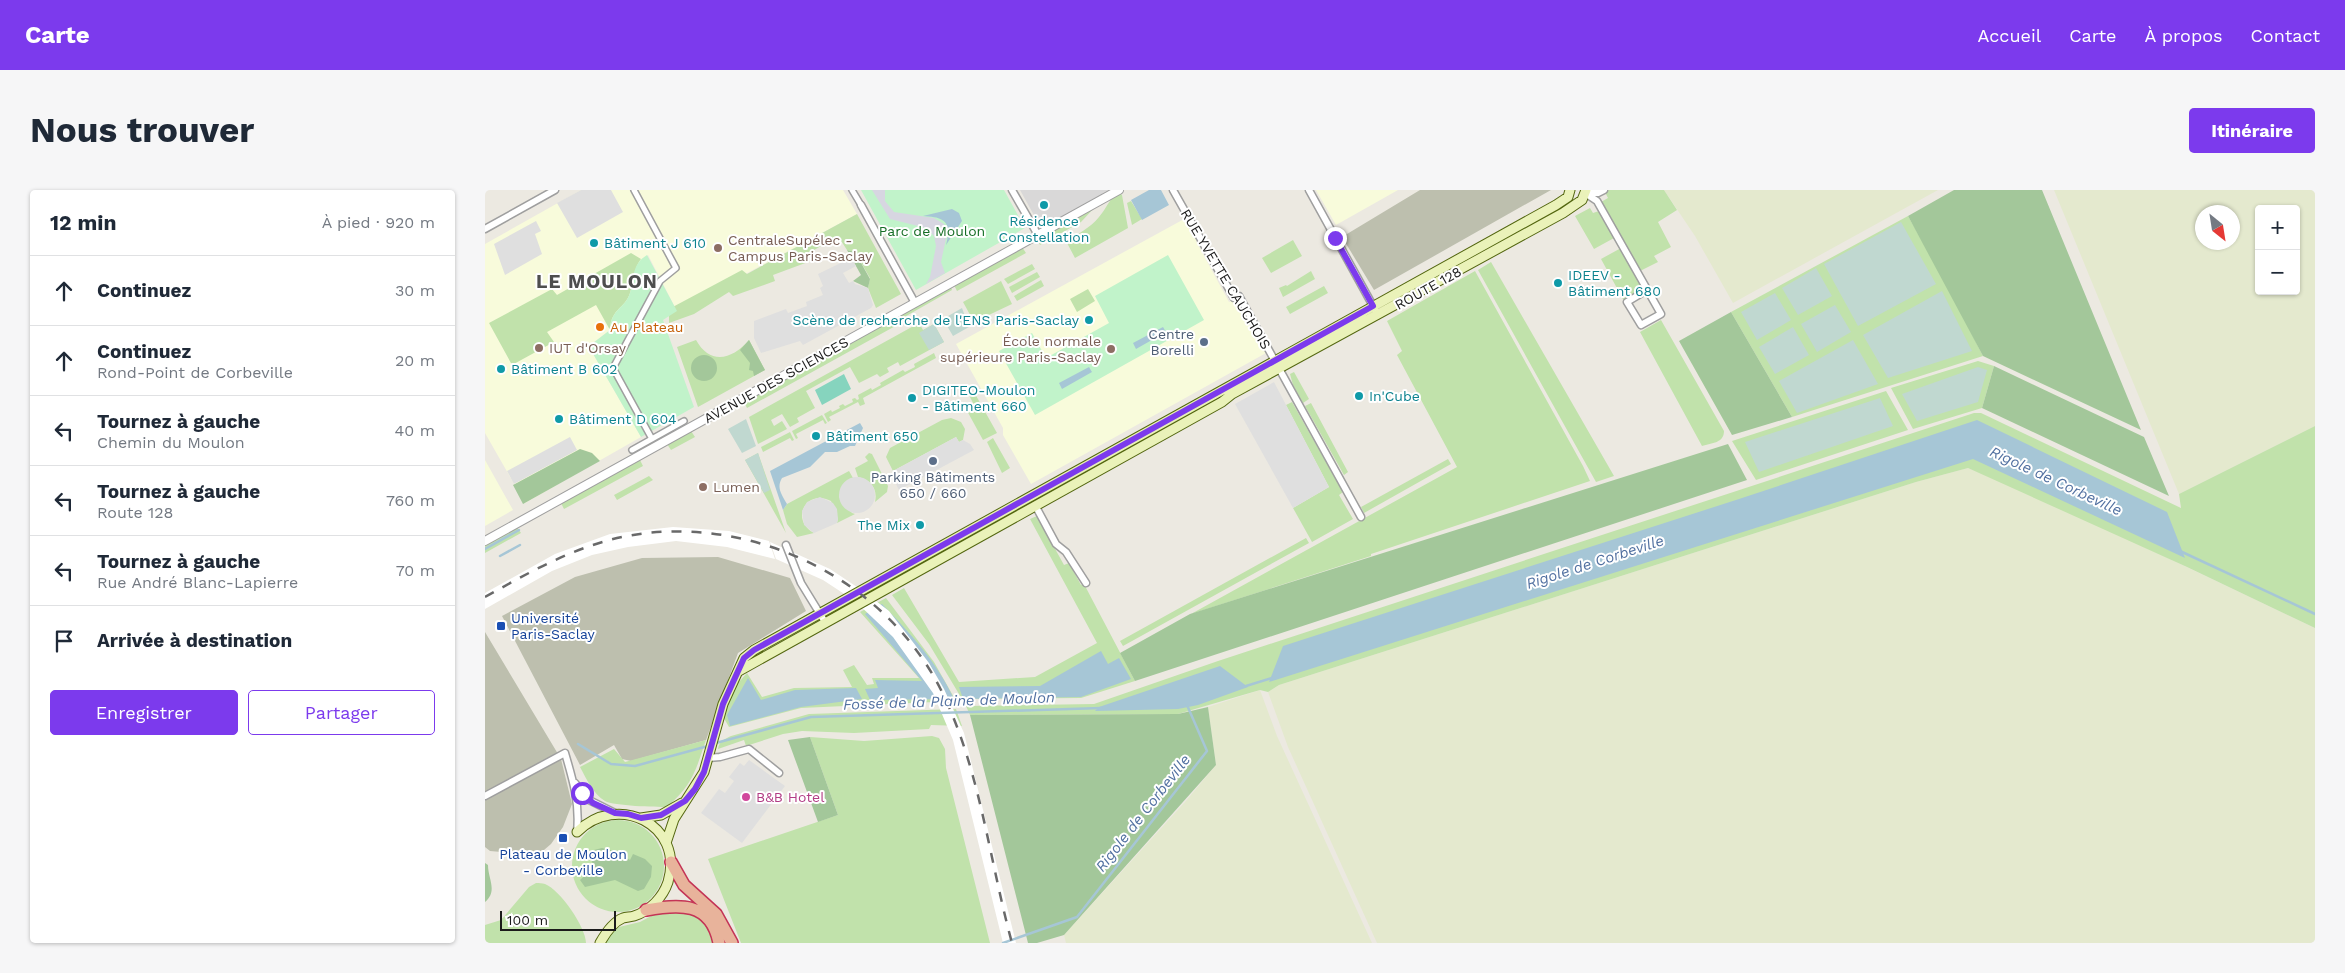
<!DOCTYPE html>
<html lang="fr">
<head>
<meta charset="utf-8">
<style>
	:root { --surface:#fff; --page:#f6f6f7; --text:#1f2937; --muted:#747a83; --line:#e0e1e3; --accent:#7c3aed }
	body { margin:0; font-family:"Work Sans",sans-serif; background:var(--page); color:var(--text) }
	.controls { position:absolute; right:15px; top:15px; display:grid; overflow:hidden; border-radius:5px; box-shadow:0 1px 4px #0004 }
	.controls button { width:45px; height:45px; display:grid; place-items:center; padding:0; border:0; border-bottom:1px solid var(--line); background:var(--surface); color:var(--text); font:25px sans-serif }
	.compass { position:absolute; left:1710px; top:15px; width:45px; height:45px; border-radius:50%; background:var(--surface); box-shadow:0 1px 4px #0004; rotate:150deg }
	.scale { position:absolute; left:15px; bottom:12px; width:116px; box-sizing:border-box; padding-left:5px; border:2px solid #1b1b1b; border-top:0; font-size:14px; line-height:18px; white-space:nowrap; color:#1b1b1b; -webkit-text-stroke:4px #fff; paint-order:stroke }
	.stop { position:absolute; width:15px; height:15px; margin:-11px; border:4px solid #7c3aed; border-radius:50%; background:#fff }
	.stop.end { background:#7c3aed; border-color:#fff; box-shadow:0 1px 5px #0008 }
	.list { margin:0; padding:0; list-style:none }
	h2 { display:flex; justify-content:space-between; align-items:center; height:65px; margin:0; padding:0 20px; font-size:21px }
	h2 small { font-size:16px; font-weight:400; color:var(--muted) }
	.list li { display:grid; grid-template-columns:32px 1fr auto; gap:15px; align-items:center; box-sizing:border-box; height:70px; padding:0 20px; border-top:1px solid var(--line) }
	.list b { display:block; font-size:19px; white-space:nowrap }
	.list p { margin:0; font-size:16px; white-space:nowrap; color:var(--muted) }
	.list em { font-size:16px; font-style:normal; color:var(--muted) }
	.actions { display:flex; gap:10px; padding:15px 20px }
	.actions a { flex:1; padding:11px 0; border:1px solid var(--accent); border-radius:5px; text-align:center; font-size:18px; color:var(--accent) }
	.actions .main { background:var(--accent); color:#fff }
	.icon { flex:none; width:28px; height:28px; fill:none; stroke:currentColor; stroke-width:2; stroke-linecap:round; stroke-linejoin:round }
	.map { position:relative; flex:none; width:1830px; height:753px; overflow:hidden; border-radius:5px }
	header { display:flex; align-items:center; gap:30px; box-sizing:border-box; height:70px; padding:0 25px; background:var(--accent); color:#fff }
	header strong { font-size:24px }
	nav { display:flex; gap:28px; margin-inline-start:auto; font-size:18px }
	.intro { display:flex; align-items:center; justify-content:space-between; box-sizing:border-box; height:120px; padding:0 30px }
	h1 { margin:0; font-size:35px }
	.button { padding:12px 22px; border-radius:5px; background:var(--accent); color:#fff; font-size:18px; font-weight:700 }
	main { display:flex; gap:30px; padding:0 30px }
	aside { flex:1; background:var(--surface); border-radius:5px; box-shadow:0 1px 4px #0004 }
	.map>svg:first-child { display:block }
</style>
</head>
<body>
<header>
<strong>Carte</strong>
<nav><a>Accueil</a><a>Carte</a><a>À propos</a><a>Contact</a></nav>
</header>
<div class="intro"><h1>Nous trouver</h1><a class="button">Itinéraire</a></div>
<main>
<aside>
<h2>12 min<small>À pied · 920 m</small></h2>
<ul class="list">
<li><svg class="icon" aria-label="ahead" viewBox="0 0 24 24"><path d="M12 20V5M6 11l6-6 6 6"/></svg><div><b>Continuez</b></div><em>30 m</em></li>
<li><svg class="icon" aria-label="ahead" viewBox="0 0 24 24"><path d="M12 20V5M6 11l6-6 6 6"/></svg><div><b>Continuez</b><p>Rond-Point de Corbeville</p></div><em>20 m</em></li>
<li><svg class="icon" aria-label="left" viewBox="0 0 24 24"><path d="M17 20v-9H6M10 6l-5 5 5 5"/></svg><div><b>Tournez à gauche</b><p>Chemin du Moulon</p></div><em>40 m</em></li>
<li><svg class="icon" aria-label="left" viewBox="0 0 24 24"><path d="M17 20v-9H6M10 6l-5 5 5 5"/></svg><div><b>Tournez à gauche</b><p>Route 128</p></div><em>760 m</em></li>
<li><svg class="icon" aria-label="left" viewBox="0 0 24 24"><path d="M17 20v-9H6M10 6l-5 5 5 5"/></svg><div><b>Tournez à gauche</b><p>Rue André Blanc-Lapierre</p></div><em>70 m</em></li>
<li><svg class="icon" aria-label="arrive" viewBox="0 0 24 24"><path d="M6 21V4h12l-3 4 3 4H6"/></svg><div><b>Arrivée à destination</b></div></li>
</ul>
<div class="actions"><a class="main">Enregistrer</a><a>Partager</a></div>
</aside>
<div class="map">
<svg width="1830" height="753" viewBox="0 0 1830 753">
	<rect width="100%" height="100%" fill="#ece9e1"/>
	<!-- residential -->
	<path fill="#d9d8d8" d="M535 0H624L618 3 611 17 560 45Z"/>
	<!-- education -->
	<path fill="#f8fbdb" d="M96 0H358L372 24 192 121 163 65 149 78 145 104 125 140 108 153 107 162 156 247 40 313 0 243V54Z
		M831 0H913L851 35Z
		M701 28 713 49 711 51 744 112 750 109 781 163 546 294 518 245V238L471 154Z
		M0 270 28 320 0 336Z"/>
	<!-- construction -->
	<path fill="#bdbfae" d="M935 0H1066L889 100 857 47Z
		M233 367 305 388 321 421 253 463 221 550 146 571 137 569 129 555 95 575 17 426 90 387 157 368Z
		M0 442 76 569 87 614 78 637 66 654 52 666 38 671 27 663 5 661 0 657Z"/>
	<!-- farmland -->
	<path fill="#e4e9ce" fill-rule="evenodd" d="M1179 0H1453L1248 113 1210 46Z
		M1569 0H1830V236L1694 304ZM1774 19H1811V101H1774ZM1718 22H1748V52H1718Z
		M1483 278 1544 302 1830 438V753H892L803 557 783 502 794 495 1431 292Z
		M775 500 792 546 887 753H581L579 745 700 612 731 575 723 517Z"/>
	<!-- grass -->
	<path fill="#c1e2ab" d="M1124 0H1179L1192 20 1173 32 1186 57 1169 66 1173 72 1155 81 1116 12 1123 8 1120 2Z
		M634 2 637 5 643 38 590 68 581 51C593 44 605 38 614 27 622 18 624 8 634 2Z
		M646 11 657 29 647 35 642 13Z
		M611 16 596 32 555 55 552 49Z
		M1105 18 1108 23 1114 21 1129 48 1109 59 1090 26Z
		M372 24 416 104 391 118 383 98 385 88 370 62 362 60 353 46 319 66 323 72 288 85 290 91 248 106 244 102 209 124 184 133V119L257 80 262 84Z
		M1423 26 1462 95 1498 166 1307 227 1246 122Z
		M808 50 817 66 786 83 777 68Z
		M537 57 541 63 472 101 469 95Z
		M1136 58 1158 99 1139 111 1116 69Z
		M146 63 156 69C147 82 150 89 145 103 140 119 126 118 125 140L111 115 62 142 69 152 27 175 4 133 67 99 72 105Z
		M1006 72 1129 286 1111 292 993 80Z
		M547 74 550 79 523 94 519 89Z
		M826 81 830 89 798 107 794 98 801 95 802 96Z
		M990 81 1098 276 1105 291 886 364V366L706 424 972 277 912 165 917 161 902 131Z
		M552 82 555 87 527 103 524 97Z
		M556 90 559 96 532 111 529 106Z
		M516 91 527 114 489 132 478 112Z
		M839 96 843 103 805 124 801 117Z
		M466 97 467 100 416 129 414 126Z
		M603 99 610 111 592 122 585 109Z
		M410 128 414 134 262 218 259 212Z
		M1176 130 1239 241C1239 253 1227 253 1217 256L1155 142Z
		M434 133 438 140 449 134 459 152 415 176 413 172 402 178 404 182 395 187 392 184 374 193 365 177 321 201 330 218 312 228 314 232 305 237 297 224 286 230 289 236 297 231 302 239 273 254 264 227Z
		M211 150C225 175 247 170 264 150L280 180 213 217 192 157Z
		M449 163 451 168 378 208 380 214 375 216 373 212 344 227 346 230 343 232 339 224 346 220 347 222 355 218 354 216 358 214 360 216 368 212 367 209 370 208 372 210 374 209 373 205 386 198 387 200 396 195 395 193 418 180 420 182 430 177 429 174Z
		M1493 171 1509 176 1497 218 1428 239 1406 198Z
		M809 182 824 209 818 213 808 195 805 184Z
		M1401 201 1423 240 1271 290 1247 251Z
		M489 202 512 243 498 250 481 219 489 215 484 205Z
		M807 212 858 302 854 305 868 329 827 352 808 318 844 297 801 215Z
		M826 213 863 282 859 285 820 216Z
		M1489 223H1496L1696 318 1694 304 1830 236V438L1702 377 1483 278 1431 292 794 495 783 502 775 500 693 524 485 525 481 516 609 514 733 471Z
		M337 225 342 233 340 234 338 230 311 244 313 248 311 249 307 241Z
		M466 228 476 232 480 239 478 250 474 252 471 247 408 281 401 267 405 258 457 230Z
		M206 241 210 247 186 260 182 254Z
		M305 242 309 250 307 251 305 248 278 262 276 257Z
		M508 248 525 278 517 283 502 252Z
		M649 252 652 257 568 303 565 298Z
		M273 263 301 343 260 270Z
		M384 263 387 264 403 296 402 302 390 312C393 299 386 290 373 287L370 278 383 271 380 267Z
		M963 269 966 274 879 323 876 317Z
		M155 270 158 276 79 319 76 313Z
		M364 281 368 288 357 297 354 307 367 323 370 324 352 333 353 329 346 311C322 298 304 329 329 343L312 347 302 334 298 320 302 314Z
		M164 286 168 290 132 310 129 305Z
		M524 320 526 323 501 336 488 347 361 417 358 413Z
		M552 326 579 375 584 373 596 395 599 394 650 491 596 508 477 509 444 454 407 405 419 398 474 492 550 487 612 453 545 329Z
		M32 337 36 343 0 363V355Z
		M821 348 824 353 638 456 635 451Z
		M401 408 449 472 471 511 316 518 244 537 237 525 253 493 262 483 277 507 309 498 367 497 358 480 369 475 382 495 389 494 387 488H434L375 422Z
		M471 519 477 536 446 535 444 539 369 543 317 541 298 544 261 556 259 550 233 559C234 551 240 549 246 546L324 524Z
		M447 546 454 548 460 559 461 578 505 753H256L223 669 353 625 325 547 379 551Z
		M221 550C210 582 208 594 182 617 171 617 129 616 120 611 108 604 101 588 95 577L129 559 140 572Z
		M87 676a46 46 0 1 1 92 0a46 46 0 1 1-92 0Z
		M51 693C54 693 57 693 60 694 75 700 101 737 101 753H0V735L16 730 44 697Z
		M197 719 219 730 230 753H119L125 743 134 737 155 732 170 724Z"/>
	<!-- forest -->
	<path fill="#a3c79a" d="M1469 0H1557L1656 240 1498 166 1423 26Z
		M362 60 370 62 385 89 383 98 368 91 376 85Z
		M1246 122 1307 227 1247 245 1194 151Z
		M264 150 280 180 269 186 268 181 264 180 265 173 255 160Z
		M206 178a13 13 0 1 1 26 0a13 13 0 1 1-26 0Z
		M1509 176 1659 247 1684 306 1497 218Z
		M1243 254 1262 290 650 491 635 463 705 424Z
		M95 259 107 263 115 271 38 314 28 295Z
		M723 517 731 575 579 745 552 753H543L485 525 693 524Z
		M325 547 353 625 333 632 303 550Z
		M117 658 130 661 145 670 148 664 160 669 167 676 166 687 159 699 153 701 130 690 100 697 95 690 109 677 106 669 109 660Z
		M0 673 3 675C3 689 13 701 0 712Z"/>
	<!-- wetland -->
	<path fill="#c0d8d0" d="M1416 32 1451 94 1373 136 1339 74Z
		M1331 78 1347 106 1313 125 1297 98Z
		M1457 101 1487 161 1403 188 1378 145Z
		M1290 103 1306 130 1272 150 1256 122Z
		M1350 115 1366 142 1332 162 1316 134Z
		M477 118 484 137 468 146 458 129Z
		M449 134 459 152 444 160 434 143Z
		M1308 137 1324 165 1290 184 1274 157Z
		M1368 150 1393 194 1312 223 1294 191Z
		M1493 177 1502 180 1493 212 1432 231 1417 204Z
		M1395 208 1408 236 1274 282 1260 252Z
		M261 229 271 256 257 263 243 239Z
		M273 263 285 300 279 303 260 270Z"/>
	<!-- park -->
	<path fill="#c1f3ca" d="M376 0H519L540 38 431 100Z
		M162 65 192 121 178 130 209 217 156 247 107 162 108 153 125 140C126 118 140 119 145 103 150 87 146 75 162 65Z
		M683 65 719 130 550 225 514 161 547 143 561 168 624 133 610 106Z"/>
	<!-- pitch -->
	<path fill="#86d4be" d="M359 184 366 199 337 215 330 200Z"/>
	<!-- parking -->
	<path fill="#dfdfdf" d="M96 0H126L138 22 92 48 72 13Z
		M51 31 56 41 50 44 57 64 20 85 9 54Z
		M366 68 371 76 358 83 364 93 368 91 370 94 383 98 388 115 386 118 318 155 315 151 276 163 269 148V131L301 119 303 123 322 116 321 112 338 105 335 98 338 96 333 84Z
		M789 192 844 297 808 318 750 214Z
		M85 247 92 260 29 294 22 281Z
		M471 247 474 252 478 250 485 254 489 260 414 300 411 294 414 292 408 281Z
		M354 305a18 18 0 1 1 36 0a18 18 0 1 1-36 0Z
		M335 307 348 313 352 319 353 329 352 333 329 343 319 335 317 321 322 312Z
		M264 570 300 596 257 653 216 623 234 599 240 603 249 591 244 587 255 573 259 576Z"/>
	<!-- plaza -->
	<path fill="#d7d6e1" d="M387 0H400V11L409 22 449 28 459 34 462 44 456 72 460 83 441 94 445 87 451 56 449 46 441 38 405 29Z"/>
	<!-- water -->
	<path fill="#a6c6d6" d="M664 0H676L684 15 657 30 646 10Z
		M467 19 474 23 477 31 461 55C467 32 460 27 438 26Z
		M678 137 681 142 651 159 648 153Z
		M604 177 607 182 577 199 574 193Z
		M1492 230 1682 322 1700 368 1488 269 784 492 798 456 1254 309Z
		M375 233 378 238 370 256H365L352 262H340L325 277 297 288C291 298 297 305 302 314L298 320 285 281Z
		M397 414C425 443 452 472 469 509L385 510 380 499 393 498 390 490 437 491 380 424Z
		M616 461 623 474 634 468 646 489 596 507 478 509 474 497 555 496Z
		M735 476 763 497 713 515 693 519 610 521 614 517Z
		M263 488 276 510 310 500 371 498 377 509 316 517 245 536 242 525Z"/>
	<!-- pier -->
	<path fill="#fff" d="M188 337 244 341 284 351 290 369 242 357 191 351 143 357 107 365 67 381 0 419V403L70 364 125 344Z
		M285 352 345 379 378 401 404 421 444 473 459 499 479 543 531 753H518L468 550 448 503 408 447 370 411 338 390 291 369Z"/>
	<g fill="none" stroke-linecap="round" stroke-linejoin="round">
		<!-- stream -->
		<path stroke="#a6c6d6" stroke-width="2.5" d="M0 359 34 340
			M1695 361 1830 424
			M15 366 35 355
			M761 496 787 488
			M231 553 326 527 616 518
			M93 554 126 574 150 576 223 556
			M518 753 592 727 722 561 702 515"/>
		<!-- pedestrian casing -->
		<g stroke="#9f9f9f" stroke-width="8">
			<path id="pedestrian" d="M149 0 191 78 175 91 128 178 167 249
				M367 0 376 15
				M147 260 199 231"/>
		</g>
		<!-- minor casing -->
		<g stroke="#9f9f9f" stroke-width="9">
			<path id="minor" d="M527 0 553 45
				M688 0 749 108 754 106 876 327
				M824 0 893 125
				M1100 3 1112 11 1176 124 1156 135 1142 112 1162 100
				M1102 3H1113L1119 0
				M376 15 430 113
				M0 39 70 0
				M550 315 571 354 581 362 601 393
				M301 355 316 393 340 432
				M223 568 235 567 264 559 294 583
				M90 593 104 610 130 623
				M0 606 80 563C88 590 95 614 92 642"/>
		</g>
		<!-- tertiary casing -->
		<g stroke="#9f9f9f" stroke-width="10">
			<path id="tertiary" d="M0 351 634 0"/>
		</g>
		<!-- secondary casing -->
		<g stroke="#53660f" stroke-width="11">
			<path id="secondary" d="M254 481 737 212 747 204 1078 23 1097 10 1101 0
				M156 628 176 625 197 613
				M92 642C132 602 200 634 183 692 178 707 165 721 149 726 146 727 141 727 138 728 128 732 120 744 115 753
				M181 653 189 629 219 582 238 514 259 468 269 460 1071 15 1083 7 1085 0"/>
		</g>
		<!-- trunk casing -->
		<g stroke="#c43456" stroke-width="14">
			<path id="trunk" d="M186 672 199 695 231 724 247 753
				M161 720C193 714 226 711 234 753"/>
		</g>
		<!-- pedestrian -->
		<use href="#pedestrian" stroke="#fff" stroke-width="5"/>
		<!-- minor -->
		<use href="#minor" stroke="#fff" stroke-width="6"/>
		<!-- tertiary -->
		<use href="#tertiary" stroke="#fff" stroke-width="8"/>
		<!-- secondary -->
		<use href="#secondary" stroke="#eaf2b9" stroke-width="9"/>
		<!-- trunk -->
		<use href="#trunk" stroke="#e8b39b" stroke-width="11"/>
		<!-- rail -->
		<path stroke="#696969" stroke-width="2.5" stroke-dasharray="10 10" stroke-linecap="butt" d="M0 407C45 382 90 356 142 346 265 323 400 388 456 500 495 578 504 669 527 753"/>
	</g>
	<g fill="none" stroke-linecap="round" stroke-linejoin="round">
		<!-- route -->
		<path stroke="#7c3aed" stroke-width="6" d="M97 603 108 613 130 623 143 624 156 628 176 625 200 611 210 599 219 582 238 514 259 468 269 460 888 116 850 48"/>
	</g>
	<!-- markers -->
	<g fill="#0f9aa8" stroke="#fff" stroke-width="2">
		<circle cx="559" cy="15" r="5"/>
		<circle cx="109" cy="53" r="5"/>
		<circle cx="1073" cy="93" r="5"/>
		<circle cx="604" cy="130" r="5"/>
		<circle cx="16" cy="179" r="5"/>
		<circle cx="874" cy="206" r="5"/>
		<circle cx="427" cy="208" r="5"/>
		<circle cx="74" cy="229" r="5"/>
		<circle cx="331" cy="246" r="5"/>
		<circle cx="435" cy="335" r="5"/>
	</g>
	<g fill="#8d6e63" stroke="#fff" stroke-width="2">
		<circle cx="233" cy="58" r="5"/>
		<circle cx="54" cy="158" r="5"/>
		<circle cx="626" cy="159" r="5"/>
		<circle cx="218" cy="297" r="5"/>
	</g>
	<circle fill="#e8710a" stroke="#fff" stroke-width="2" cx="115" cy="137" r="5"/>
	<g fill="#5c6f8a" stroke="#fff" stroke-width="2">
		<circle cx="719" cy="152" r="5"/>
		<circle cx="448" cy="271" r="5"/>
	</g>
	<g fill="#1a4fb4" stroke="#fff" stroke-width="2">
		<rect x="11" y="431" width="10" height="10" rx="2.5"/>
		<rect x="73" y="643" width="10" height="10" rx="2.5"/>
	</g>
	<circle fill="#d1479c" stroke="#fff" stroke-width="2" cx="261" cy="607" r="5"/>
	<g text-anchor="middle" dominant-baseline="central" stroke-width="4" stroke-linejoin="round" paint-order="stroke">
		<!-- culture labels -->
		<g font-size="14" fill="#0d838f" stroke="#fff" text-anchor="start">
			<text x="559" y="31" text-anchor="middle">Résidence<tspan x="559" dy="16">Constellation</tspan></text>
			<text x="119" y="53">Bâtiment J 610</text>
			<text x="1083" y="85">IDEEV -<tspan x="1083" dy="16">Bâtiment 680</tspan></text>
			<text x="594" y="130" text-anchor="end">Scène de recherche de l'ENS Paris-Saclay</text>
			<text x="26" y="179">Bâtiment B 602</text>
			<text x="437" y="200">DIGITEO-Moulon<tspan x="437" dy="16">- Bâtiment 660</tspan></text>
			<text x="884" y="206">In'Cube</text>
			<text x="84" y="229">Bâtiment D 604</text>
			<text x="341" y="246">Bâtiment 650</text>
			<text x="425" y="335" text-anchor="end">The Mix</text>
		</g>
		<!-- park labels -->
		<g font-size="14" fill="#156d25" stroke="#fff">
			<text x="447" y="41">Parc de Moulon</text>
		</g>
		<!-- education labels -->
		<g font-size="14" fill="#785e54" stroke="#fff" text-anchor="start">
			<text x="243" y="50">CentraleSupélec -<tspan x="243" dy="16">Campus Paris-Saclay</tspan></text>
			<text x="616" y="151" text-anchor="end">École normale<tspan x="616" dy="16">supérieure Paris-Saclay</tspan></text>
			<text x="64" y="158">IUT d'Orsay</text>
			<text x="228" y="297">Lumen</text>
		</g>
		<!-- street labels -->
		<g font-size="14" fill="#1b1b1b" stroke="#fff">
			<text transform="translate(741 89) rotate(59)">RUE YVETTE CAUCHOIS</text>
			<text transform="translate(943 98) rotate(-29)">ROUTE 128</text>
			<text transform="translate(291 190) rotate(-29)">AVENUE DES SCIENCES</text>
		</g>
		<!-- food labels -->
		<g font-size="14" fill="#c56008" stroke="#fff" text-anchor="start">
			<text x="125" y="137">Au Plateau</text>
		</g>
		<!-- service labels -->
		<g font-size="14" fill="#4e5e75" stroke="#fff" text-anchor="end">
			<text x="709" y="144">Centre<tspan x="709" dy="16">Borelli</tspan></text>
			<text x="448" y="287" text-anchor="middle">Parking Bâtiments<tspan x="448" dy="16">650 / 660</tspan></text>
		</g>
		<!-- transit labels -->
		<g font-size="14" fill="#164399" stroke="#fff" text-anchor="start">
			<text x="26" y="428">Université<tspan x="26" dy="16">Paris-Saclay</tspan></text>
			<text x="78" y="664" text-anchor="middle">Plateau de Moulon<tspan x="78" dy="16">- Corbeville</tspan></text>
		</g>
		<!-- hotel labels -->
		<g font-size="14" fill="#b23c85" stroke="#fff" text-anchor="start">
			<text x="271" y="607">B&amp;B Hotel</text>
		</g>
		<!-- water labels -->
		<g font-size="15" font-style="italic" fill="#5271a1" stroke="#fff">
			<text transform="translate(1571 291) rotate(25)">Rigole de Corbeville</text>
			<text transform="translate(1110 372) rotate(-18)">Rigole de Corbeville</text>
			<text transform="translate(464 511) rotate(-2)">Fossé de la Plaine de Moulon</text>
			<text transform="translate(658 623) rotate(-52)">Rigole de Corbeville</text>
		</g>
		<!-- district labels -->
		<g font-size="19" font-weight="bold" letter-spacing="1" fill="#4e4e4e" stroke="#fff">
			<text x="112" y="91">LE MOULON</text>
		</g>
	</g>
</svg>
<div class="controls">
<button>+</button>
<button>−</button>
</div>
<svg class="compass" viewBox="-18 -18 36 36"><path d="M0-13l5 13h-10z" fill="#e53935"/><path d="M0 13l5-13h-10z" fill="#747a83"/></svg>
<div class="scale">100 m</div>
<div class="stop" style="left:97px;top:603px"></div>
<div class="stop end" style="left:850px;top:48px"></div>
</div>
</main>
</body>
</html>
